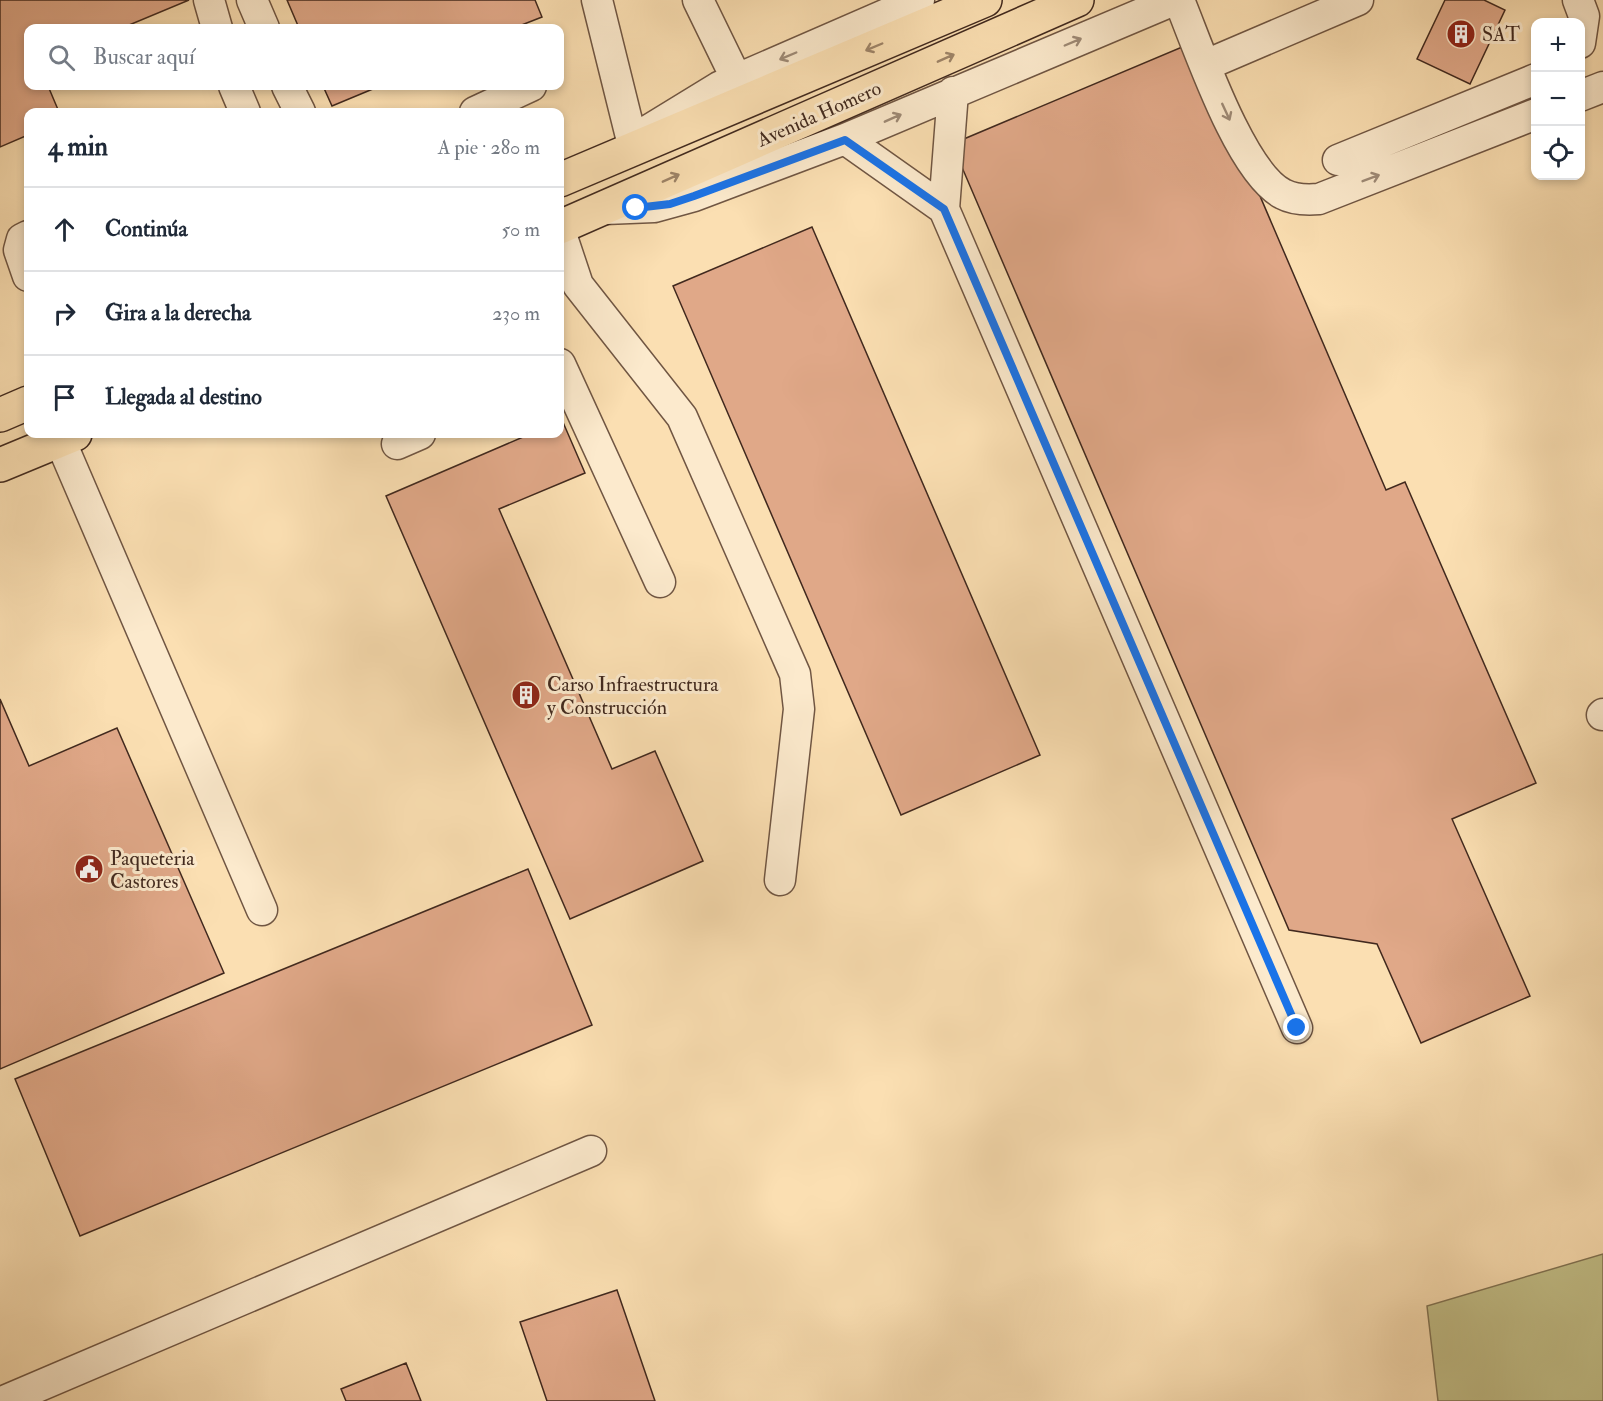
<!DOCTYPE html>
<html lang="es">
<head>
<meta charset="utf-8">
<style>
	:root { --surface:#fff; --page:#f6f6f7; --text:#1f2937; --muted:#747a83; --line:#e0e1e3 }
	body { margin:0; font-family:"IM FELL Double Pica",serif; background:var(--page); color:var(--text) }
	.controls { position:absolute; right:18px; top:18px; display:grid; overflow:hidden; border-radius:12px; box-shadow:0 3px 9px #0003 }
	.controls button { width:54px; height:54px; display:grid; place-items:center; padding:0; border:0; border-bottom:2px solid var(--line); background:var(--surface); color:var(--text); font:30px sans-serif }
	.stop { position:absolute; width:18px; height:18px; margin:-14px; border:4px solid #1a73e8; border-radius:50%; background:#fff }
	.stop.end { background:#1a73e8; border-color:#fff; box-shadow:0 2px 6px #0008 }
	.list { margin:0; padding:0; list-style:none }
	h2 { display:flex; justify-content:space-between; align-items:center; height:78px; margin:0; padding:0 24px; font-size:26px }
	h2 small { font-size:20px; font-weight:400; color:var(--muted) }
	.list li { display:grid; grid-template-columns:39px 1fr auto; gap:18px; align-items:center; box-sizing:border-box; height:84px; padding:0 24px; border-top:2px solid var(--line) }
	.list b { display:block; font-size:22px; white-space:nowrap }
	.list em { font-size:20px; font-style:normal; color:var(--muted) }
	.icon { flex:none; width:33px; height:33px; fill:none; stroke:currentColor; stroke-width:2; stroke-linecap:round; stroke-linejoin:round }
	.map { position:relative; flex:none; width:1603px; height:1401px; overflow:hidden }
	.search { position:absolute; background:var(--surface); box-shadow:0 3px 9px #0003; left:24px; top:24px; width:540px; height:66px; display:flex; align-items:center; gap:15px; box-sizing:border-box; padding:0 21px; border-radius:12px; color:var(--muted); font-size:22px }
	.panel { position:absolute; background:var(--surface); box-shadow:0 3px 9px #0003; left:24px; top:108px; width:540px; height:330px; border-radius:12px }
	.map>svg:first-child { display:block }
</style>
</head>
<body>
<div class="map">
<svg width="1603" height="1401" viewBox="0 0 1603 1401">
	<rect width="100%" height="100%" fill="#fbdfb2"/>
	<filter id="stains"><feTurbulence type="fractalNoise" baseFrequency=".00333" numOctaves="4"/><feColorMatrix values="0 0 0 0 .2 0 0 0 0 .09 0 0 0 0 .02 0 0 0 .5 -.17"/></filter>
	<radialGradient id="worn" r=".72"><stop offset=".6" stop-color="#630" stop-opacity="0"/><stop offset="1" stop-color="#630" stop-opacity=".3"/></radialGradient>
	<!-- green -->
	<path fill="#c3c089" stroke="#827454" stroke-width="1.5" d="M1603 1254V1401H1438L1427 1306Z"/>
	<!-- building -->
	<path fill="#e0a888" stroke="#41291e" stroke-width="1.5" d="M0 0H189L122 28H28V86H48L59 112H28V135L0 147Z
		M287 0H535L542 17 514 28H299Z
		M1445 0H1484L1505 10 1470 84 1417 59Z
		M1194 42 1386 490 1405 482 1536 783 1452 819 1530 996 1421 1043 1377 944 1289 930 952 144Z
		M323 86H380L332 106Z
		M812 227 1040 755 901 815 673 286Z
		M562 420 585 473 499 509 612 769 655 751 703 861 570 919 386 496 530 434H560V421Z
		M0 699 29 766 117 728 224 973 0 1069Z
		M528 869 592 1025 80 1236 15 1079Z
		M617 1290 655 1401H547L520 1322Z
		M406 1363 421 1401H346L341 1389Z"/>
	<g fill="none" stroke-linecap="round" stroke-linejoin="round">
		<!-- minor casing -->
		<g stroke="#705643" stroke-width="33">
			<path id="minor" d="M209 0 217 28
				M252 0 264 28
				M597 0 632 141
				M698 0 736 78
				M1179 0C1198 46 1240 172 1283 194 1294 200 1307 200 1319 199L1536 114
				M1578 0 1584 16 1580 43
				M1206 65 1358 0
				M234 86 245 112
				M287 86 300 112
				M953 92 944 209 1297 1028
				M1580 96 1603 87
				M475 112 531 86
				M639 136 719 87 919 0
				M845 139 944 209
				M1338 160 1536 79
				M605 209 654 207 694 196 845 139 1174 0
				M560 231 578 285 682 417 795 674 799 709 780 880
				M28 236 22 239 19 250 28 276
				M560 364 660 582
				M60 440 262 910
				M397 444 420 434
				M1602 715 1603 714
				M4 1401 591 1151"/>
		</g>
		<!-- major casing -->
		<g stroke="#41291e" stroke-width="36">
			<path id="major" d="M560 180 985 0
				M560 227 1077 0
				M0 415 28 403
				M0 465 75 434"/>
		</g>
		<!-- minor -->
		<use href="#minor" stroke="#fceacd" stroke-width="30"/>
		<!-- major -->
		<use href="#major" stroke="#fbdfb2" stroke-width="33"/>
	</g>
	<!-- one-way arrows -->
	<defs><path id="oneway-shaft" d="M-6 0H5M1.5-3L5.5 0L1.5 3" fill="none" stroke-width="1.6" stroke-linecap="round" stroke-linejoin="round" transform="scale(1.5)"/></defs>
	<g stroke="#9e8a76">
		<use href="#oneway-shaft" transform="translate(1073 42) rotate(-23)"/>
		<use href="#oneway-shaft" transform="translate(788 56) rotate(157)"/>
		<use href="#oneway-shaft" transform="translate(1226 112) rotate(65)"/>
		<use href="#oneway-shaft" transform="translate(893 118) rotate(-24)"/>
		<use href="#oneway-shaft" transform="translate(1371 178) rotate(-21)"/>
	</g>
	<g stroke="#9e8468">
		<use href="#oneway-shaft" transform="translate(874 47) rotate(157)"/>
		<use href="#oneway-shaft" transform="translate(946 58) rotate(-24)"/>
		<use href="#oneway-shaft" transform="translate(671 178) rotate(-24)"/>
	</g>
	<g fill="none" stroke-linecap="round" stroke-linejoin="round">
		<!-- route -->
		<path stroke="#1a73e8" stroke-width="8" d="M636 208 670 204 694 196 845 140 944 209 1297 1028"/>
	</g>
	<!-- icons -->
	<defs>
		<g id="building-disc" transform="scale(1.5)"><circle r="9.5" fill="#8f2418" stroke="#fceacd"/><path d="M-4-6H4V6H1V3H-1V6H-4ZM-2.5-4.3h1.7v1.8h-1.7ZM.8-4.3h1.7v1.8H.8ZM-2.5-1h1.7V.8h-1.7ZM.8-1h1.7V.8H.8Z" fill="#fff"/></g>
		<g id="civic-disc" transform="scale(1.5)"><circle r="9.5" fill="#8f2418" stroke="#fceacd"/><path d="M-.6-6.5H3V-4.5H.6V-3L4-1V1h2V6H-6V1h2V-1L-.6-3ZM-1.2 2.5V6h2.4V2.5Z" fill="#fff"/></g>
	</defs>
	<g fill-rule="evenodd">
		<use href="#building-disc" x="1461" y="34"/>
		<use href="#building-disc" x="526" y="695"/>
		<use href="#civic-disc" x="89" y="869"/>
	</g>
	<g text-anchor="middle" dominant-baseline="central" stroke-width="6" stroke-linejoin="round" paint-order="stroke">
		<!-- poi labels -->
		<g font-size="20" fill="#41291e" stroke="#fceacd" text-anchor="start">
			<text x="1482" y="34">SAT</text>
			<text x="547" y="684">Carso Infraestructura<tspan x="547" dy="23">y Construcción</tspan></text>
			<text x="110" y="858">Paqueteria<tspan x="110" dy="23">Castores</tspan></text>
		</g>
		<!-- street labels -->
		<g font-size="20" fill="#41291e" stroke="#fceacd">
			<text transform="translate(819 114) rotate(-24)">Avenida Homero</text>
		</g>
	</g>
	<rect width="100%" height="100%" filter="url(#stains)"/>
	<rect width="100%" height="100%" fill="url(#worn)"/>
</svg>
<div class="controls">
<button>+</button>
<button>−</button>
<button><svg class="icon" aria-label="locate" viewBox="0 0 24 24"><circle cx="12" cy="12" r="6"/><path d="M12 2v4M12 18v4M2 12h4M18 12h4"/></svg></button>
</div>
<div class="stop" style="left:636px;top:208px"></div>
<div class="stop end" style="left:1297px;top:1028px"></div>
<div class="search"><svg class="icon" aria-label="search" viewBox="0 0 24 24"><circle cx="10" cy="10" r="6"/><path d="M15 15l6 6"/></svg>Buscar aquí</div>
<section class="panel">
<h2>4 min<small>A pie · 280 m</small></h2>
<ul class="list">
<li><svg class="icon" aria-label="ahead" viewBox="0 0 24 24"><path d="M12 20V5M6 11l6-6 6 6"/></svg><div><b>Continúa</b></div><em>50 m</em></li>
<li><svg class="icon" aria-label="right" viewBox="0 0 24 24"><path d="M7 20v-9h11M14 6l5 5-5 5"/></svg><div><b>Gira a la derecha</b></div><em>230 m</em></li>
<li><svg class="icon" aria-label="arrive" viewBox="0 0 24 24"><path d="M6 21V4h12l-3 4 3 4H6"/></svg><div><b>Llegada al destino</b></div></li>
</ul>
</section>
</div>
</body>
</html>
